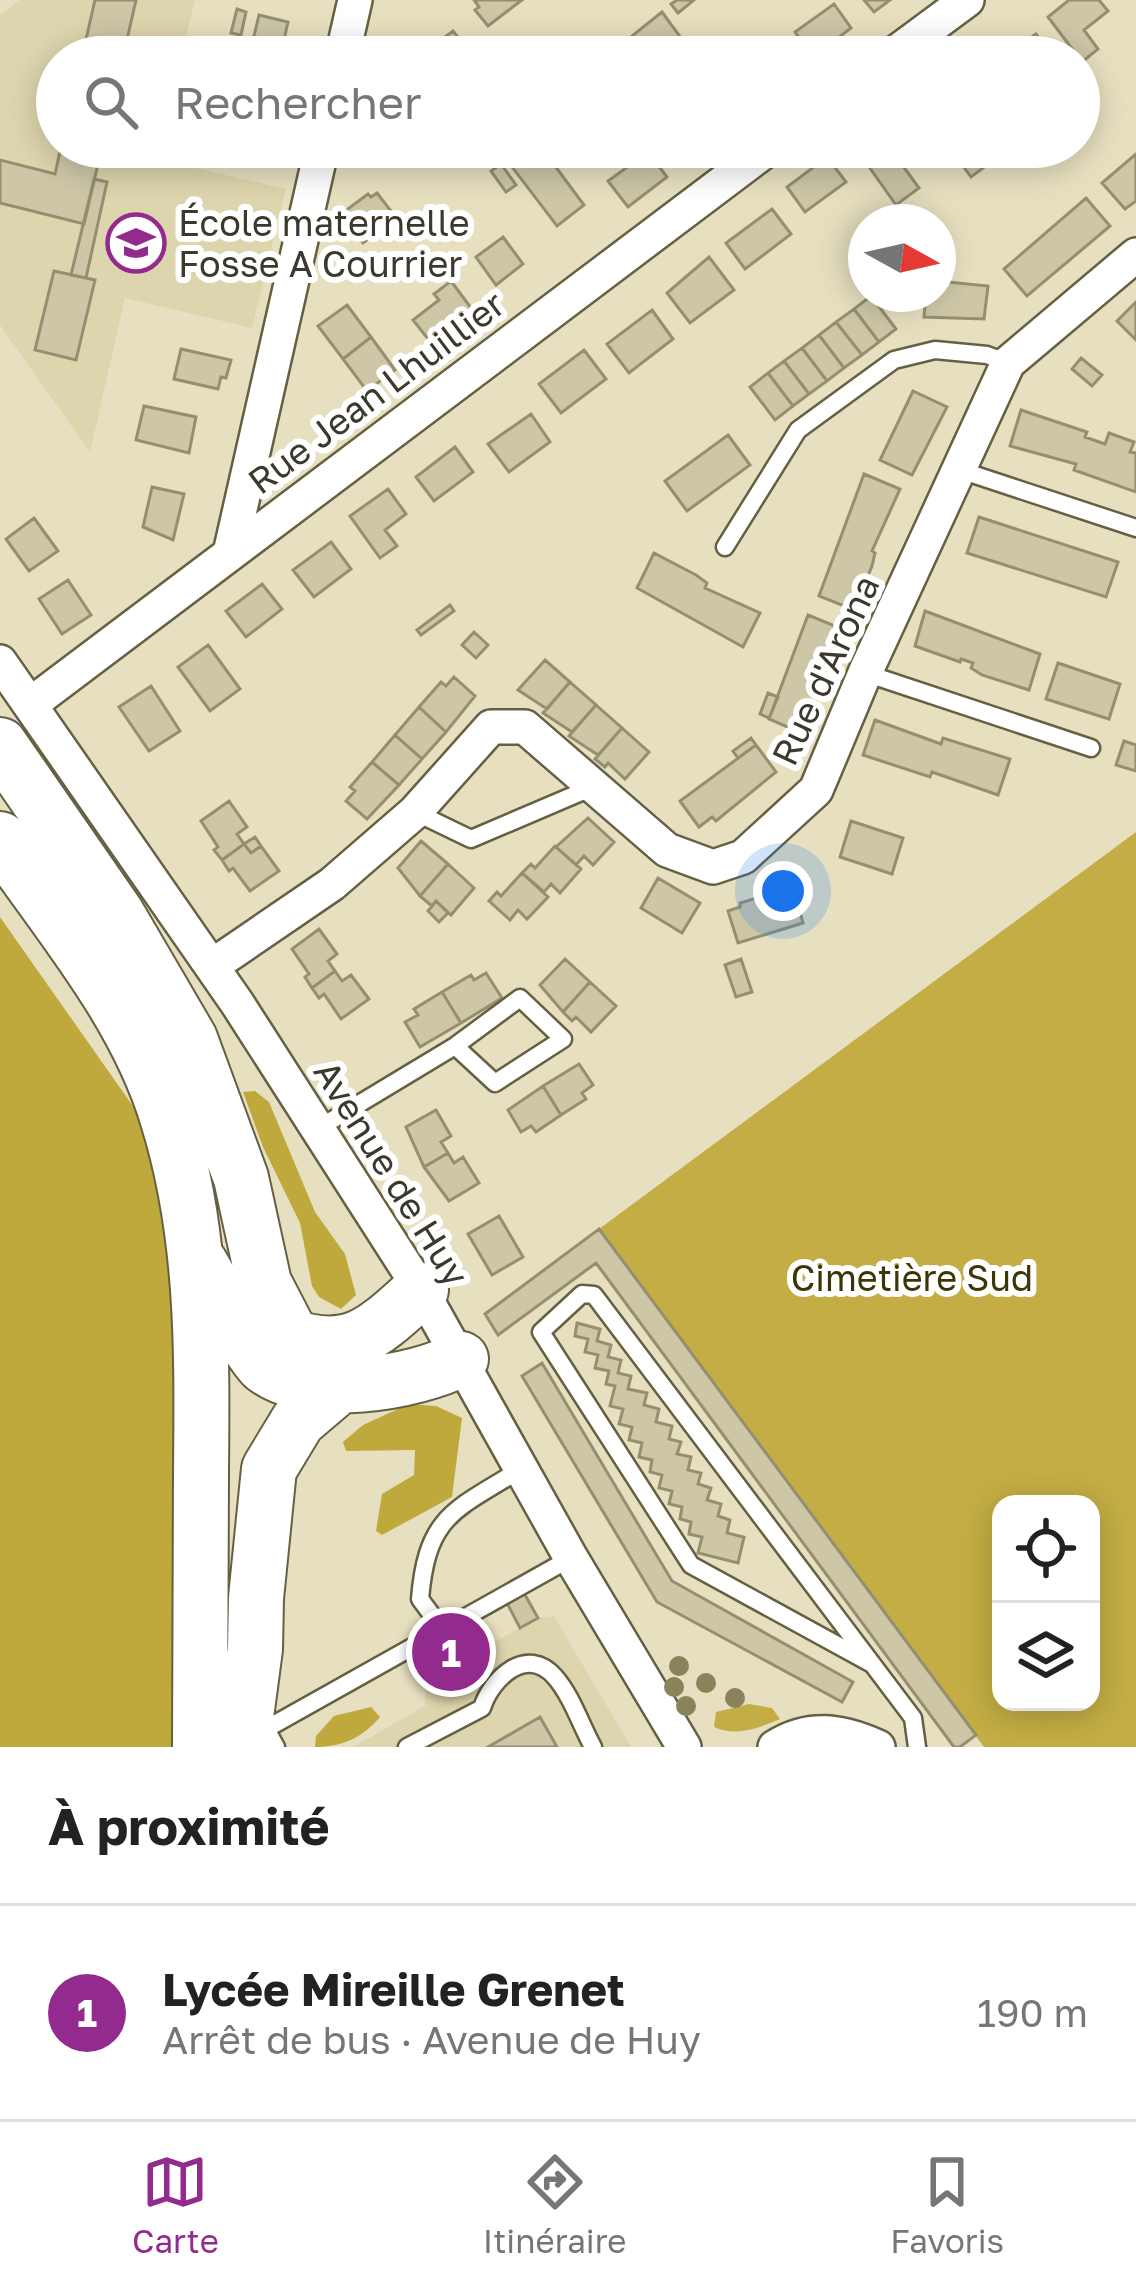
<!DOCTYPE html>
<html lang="fr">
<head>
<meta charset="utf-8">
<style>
	:root { --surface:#fff; --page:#f6f6f6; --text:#222; --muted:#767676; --line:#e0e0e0; --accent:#932a8e }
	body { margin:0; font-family:"Golos Text",sans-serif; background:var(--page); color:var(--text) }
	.controls { position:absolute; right:36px; bottom:36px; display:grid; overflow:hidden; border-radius:24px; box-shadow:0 6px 30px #0003 }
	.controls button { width:108px; height:108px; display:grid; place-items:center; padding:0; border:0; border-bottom:3px solid var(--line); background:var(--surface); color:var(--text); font:60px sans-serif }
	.compass { position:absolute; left:848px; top:204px; width:108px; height:108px; border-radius:50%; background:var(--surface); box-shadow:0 6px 30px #0003; rotate:98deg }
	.you { position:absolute; left:783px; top:891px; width:42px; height:42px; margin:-30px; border:9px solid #fff; border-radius:50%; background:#1a73e8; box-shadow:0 0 0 18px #1a73e833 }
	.badge { display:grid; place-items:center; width:78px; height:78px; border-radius:50%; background:var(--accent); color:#fff; font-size:39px; font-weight:700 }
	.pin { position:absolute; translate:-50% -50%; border:6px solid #fff; box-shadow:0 3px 12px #0006 }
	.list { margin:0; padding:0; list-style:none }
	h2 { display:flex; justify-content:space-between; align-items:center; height:156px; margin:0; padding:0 48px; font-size:51px }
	h2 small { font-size:39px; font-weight:400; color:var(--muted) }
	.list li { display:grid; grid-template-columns:78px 1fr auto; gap:36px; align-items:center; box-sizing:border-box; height:216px; padding:0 48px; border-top:3px solid var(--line) }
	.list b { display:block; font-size:45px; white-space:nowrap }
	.list p { margin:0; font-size:39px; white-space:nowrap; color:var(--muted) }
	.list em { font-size:39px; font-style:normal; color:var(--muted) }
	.icon { flex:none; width:66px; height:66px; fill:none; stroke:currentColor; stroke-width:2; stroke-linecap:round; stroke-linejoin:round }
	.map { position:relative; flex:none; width:1136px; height:1747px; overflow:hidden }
	.search { position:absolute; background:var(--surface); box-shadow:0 6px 30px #0003; left:36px; right:36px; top:36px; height:132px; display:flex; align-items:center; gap:30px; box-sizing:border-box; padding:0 42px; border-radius:66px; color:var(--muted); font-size:45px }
	.sheet { height:372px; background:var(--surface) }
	nav { display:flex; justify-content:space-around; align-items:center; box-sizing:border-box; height:168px; border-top:3px solid var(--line); background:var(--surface); font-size:33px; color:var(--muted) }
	nav a { display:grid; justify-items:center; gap:6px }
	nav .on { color:var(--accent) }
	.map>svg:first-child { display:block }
</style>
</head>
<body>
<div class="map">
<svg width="1136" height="1747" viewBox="0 0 1136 1747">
	<rect width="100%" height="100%" fill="#e7e0c0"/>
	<!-- built -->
	<path fill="#ddd5ad" d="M20 0H195L181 57H57V147H160L158 159 286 189 252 328 125 298 90 452 0 325V15Z
		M554 1616 631 1747H353L425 1706 426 1680 538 1618Z"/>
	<!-- green -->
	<path fill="#c3ad44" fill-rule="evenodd" d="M1136 832V1747H984L599 1229ZM1001 1504H1091V1702H1001Z
		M749 1704 772 1708 780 1719C759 1728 735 1737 714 1727L716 1712Z"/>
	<!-- forest -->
	<path fill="#bfa93c" d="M0 917 168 1156 183 1747H0Z
		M255 1091 269 1102 315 1212 345 1254 356 1295 341 1309 319 1297 312 1286 300 1223 263 1147 243 1092Z
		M409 1404 436 1406 462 1418 452 1497 382 1535 376 1531 382 1494 414 1475 415 1450 346 1451 343 1442 363 1425Z
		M371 1707 380 1717C362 1738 342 1747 315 1747L316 1736 334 1716Z"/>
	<!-- building -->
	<path fill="#cdc7a7" stroke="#958f70" stroke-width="3" d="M95 0H136L123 57H82Z
		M474 0H522L488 26 475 10 479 7Z
		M677 0H694L678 13 671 4Z
		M864 0H890L874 12Z
		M1069 0H1099L1108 11 1084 30 1098 49 1082 62 1048 17Z
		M834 4 851 28 813 57 795 32Z
		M237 9 246 12 241 35 231 33Z
		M662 12 681 38 656 57H647L632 36Z
		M259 15 288 22 280 57H249Z
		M453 31 473 57H419V56Z
		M1036 34 1047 49 1042 53 1045 57H1002Z
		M766 45 774 57H750Z
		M61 147H102L84 224 0 203V160L55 174Z
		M220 147H259L255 161 219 153Z
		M522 147H541L584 205 557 226 506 159Z
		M869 147H917L900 162 919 188 896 205 860 154Z
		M949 147H992L999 156 971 177Z
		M648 152 667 177 628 207 608 181Z
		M1136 154V201L1125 209 1102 183Z
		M827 157 846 182 805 212 787 187Z
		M501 164 516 185 506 192 491 171Z
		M94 179 107 182 86 278 71 275Z
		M377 193 394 215 388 220 390 223 363 243 341 214 368 194 371 197Z
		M1086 198 1110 226 1027 296 1004 269Z
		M772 209 791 234 745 269 726 243Z
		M503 237 523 264 496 285 476 257Z
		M709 257 734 290 690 323 667 293Z
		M54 271 95 280 76 360 35 350Z
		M451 281 474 312 432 344 413 320 439 300 434 294Z
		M938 281 988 286 984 319 924 317 926 294H938Z
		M871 296 896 329 879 342 854 309Z
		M1136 302V340L1117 321Z
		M347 305 371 337 343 359 318 326Z
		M854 309 879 342 862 355 836 322Z
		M652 310 673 339 629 373 607 344Z
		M836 322 862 355 844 368 819 335Z
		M819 335 844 368 827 381 802 348Z
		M371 337 395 370 367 391 343 359Z
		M802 348 827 381 809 394 784 361Z
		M181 349 231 360 226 378 221 377 218 389 174 379Z
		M584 350 606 379 561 413 539 384Z
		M1081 358 1102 375 1092 386 1072 369Z
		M784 361 809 394 793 406 768 373Z
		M768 373 793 406 775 420 750 387Z
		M913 391 947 407 912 475 880 460Z
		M144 406 196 417 189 453 136 440Z
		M1021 410 1087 432 1085 437 1105 444 1109 433 1134 442 1130 452 1136 453V492L1074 470 1076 464 1010 446Z
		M531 414 550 442 509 472 488 444Z
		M728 435 750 465 687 511 665 481Z
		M455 447 473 472 434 501 416 477Z
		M864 474 900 489 872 551 875 553 872 566 854 610 819 596Z
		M152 487 184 494 173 540 143 527Z
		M388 489 406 514 385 530 397 546 380 558 350 516Z
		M979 517 1118 562 1106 597 967 553Z
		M34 518 58 551 29 571 6 539Z
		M331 542 351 569 314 597 293 570Z
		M654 553 696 575 707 583 705 588 760 613 743 647 637 588Z
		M68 580 91 615 62 634 39 599Z
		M262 584 282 609 246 637 226 611Z
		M450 605 454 611 421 635 417 630Z
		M925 611 1040 654 1029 690 982 675 971 668 973 663 961 659 960 662 915 646Z
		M808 615 840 628 816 699 799 732 769 719Z
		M474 632 488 645 476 658 462 645Z
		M208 645 240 689 210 711 178 667Z
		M545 660 570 682 547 709 518 690Z
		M1058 663 1120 684 1109 719 1046 699Z
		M454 677 475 696 446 732 419 707 441 682 446 686Z
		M570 682 596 705 572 732 543 713Z
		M151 686 180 731 149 751 119 707Z
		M768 693 778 697 769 718 760 714Z
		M596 705 622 728 598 755 569 736Z
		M419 707 446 732 422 759 395 735Z
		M875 720 941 744 943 738 1010 759 998 795 932 772 930 777 863 755Z
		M622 728 649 752 625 779 608 763 605 767 595 759Z
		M395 735 422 759 399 785 372 762Z
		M751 738 756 745 738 758 733 751Z
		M1124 741 1136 745V771L1116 765Z
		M756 745 776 772 716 821 712 817 699 827 680 801Z
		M372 762 399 785 367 819 346 801 355 791 350 787Z
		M229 801 247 827 237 834 244 844 222 860 214 850 218 847 201 821Z
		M588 818 614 842 593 865 584 856 576 865 556 847Z
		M851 821 903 838 892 874 840 857Z
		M255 837 261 846 251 853 244 844Z
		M421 841 448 864 420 896 398 868Z
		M244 844 251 853 261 846 279 871 250 891 233 868 229 871 222 860Z
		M555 846 581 869 560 893 551 884 544 892 522 873 531 864 535 868Z
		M448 864 474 888 451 915 436 901 432 906 420 896Z
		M522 873 548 897 527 919 518 910 510 920 489 901 497 892 501 896Z
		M658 878 700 903 682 933 641 908Z
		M793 887 803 923 738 943 728 911 740 907V903Z
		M436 901 448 913 439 922 428 911Z
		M319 929 337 954 328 961 335 971 312 988 305 977 309 974 292 949Z
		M565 959 590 982 563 1012 540 985Z
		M741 959 752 992 736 997 725 965Z
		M335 971 342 981 351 975 369 999 341 1019 324 994 319 998 312 988Z
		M486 973 502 998 461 1023 442 992 471 975 474 980Z
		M590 982 616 1006 591 1032 576 1017 572 1021 563 1012Z
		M442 992 461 1023 420 1047 405 1022 418 1015 414 1009Z
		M579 1064 593 1085 582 1093 586 1099 561 1115 543 1086Z
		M543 1086 561 1115 536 1132 531 1126 521 1132 508 1110Z
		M436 1110 451 1136 441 1142 448 1153 424 1167 406 1127Z
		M448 1153 454 1163 463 1157 479 1183 449 1201 424 1167Z
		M499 1216 523 1257 492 1275 468 1234Z
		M599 1229 976 1735 960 1747H954L596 1263 498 1335 485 1314Z
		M577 1323 600 1329 597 1341 611 1345 608 1357 621 1360 618 1373 631 1376 628 1389 647 1393 644 1405 659 1409 656 1422 672 1426 669 1439 681 1442 677 1454 691 1457 688 1470 701 1473 698 1484 711 1488 707 1500 721 1504 718 1516 730 1520 727 1533 744 1537 738 1563 698 1553 702 1537 689 1534 691 1522 680 1519 682 1507 669 1504 672 1491 659 1488 662 1475 650 1472 652 1460 639 1457 642 1443 629 1440 632 1427 619 1424 623 1409 610 1406 615 1386 606 1384 609 1371 595 1368 598 1355 585 1352 588 1339 575 1336Z
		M542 1363 672 1581 853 1682 842 1702 657 1602 522 1376Z
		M524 1593 538 1618 520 1628 507 1603Z
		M540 1717 557 1747H488Z"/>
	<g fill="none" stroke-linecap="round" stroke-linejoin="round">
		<!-- service casing -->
		<g stroke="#666043" stroke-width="21">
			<path id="service" d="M960 470 1136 528
				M725 547 798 430 894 360 935 350 987 355 1008 363
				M865 673 1091 748
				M415 812 471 839 593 787
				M319 1128 455 1046 520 998 563 1039 495 1083 455 1046
				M443 1630 420 1599C427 1515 455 1510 521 1469
				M872 1664 691 1565 541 1332 582 1294 594 1295 913 1718 917 1747
				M251 1729H266L571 1558
				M266 1729 276 1747
				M407 1747 482 1708C491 1679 527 1644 555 1677 571 1695 581 1725 593 1747"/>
		</g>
		<!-- minor casing -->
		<g stroke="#666043" stroke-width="38">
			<path id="minor" d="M342 57 355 0
				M890 57 967 0
				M231 549 322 147
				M0 662 237 1003 421 1290 571 1558 684 1747
				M31 704 770 147
				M212 966 332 884 415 812 491 727H525L667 850 713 867 743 857 816 790 865 673 1008 363 1136 255
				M775 1747C810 1725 842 1731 878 1747"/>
		</g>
		<!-- primary casing -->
		<g stroke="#666043" stroke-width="58">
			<path id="primary" d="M0 745 117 914 190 1039 241 1178 264 1283 292 1337C354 1357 377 1329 421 1290
				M0 839C61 927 137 1015 168 1120 204 1236 202 1353 201 1473 201 1564 200 1656 200 1747
				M200 1263C212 1283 251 1355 264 1366 308 1401 415 1383 461 1359
				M242 1747 255 1649 256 1598 269 1469 298 1421 338 1387"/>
		</g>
		<!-- service -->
		<use href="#service" stroke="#fff" stroke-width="16"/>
		<!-- minor -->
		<use href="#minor" stroke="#fff" stroke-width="33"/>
		<!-- primary -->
		<use href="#primary" stroke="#fff" stroke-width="54"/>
	</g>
	<!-- trees -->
	<g fill="#8a825a">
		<circle cx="679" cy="1666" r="10"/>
		<circle cx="706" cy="1683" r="10"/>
		<circle cx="674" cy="1687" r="10"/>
		<circle cx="735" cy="1698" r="10"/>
		<circle cx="686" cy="1706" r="10"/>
	</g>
	<!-- icons -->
	<defs>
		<g id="school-ring" transform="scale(3)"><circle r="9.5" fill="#fff" stroke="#932a8e" stroke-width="1.5"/><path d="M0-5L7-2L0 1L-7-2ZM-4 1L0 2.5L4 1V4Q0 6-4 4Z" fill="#932a8e"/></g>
	</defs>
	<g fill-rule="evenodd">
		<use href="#school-ring" x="136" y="243"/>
	</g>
	<g text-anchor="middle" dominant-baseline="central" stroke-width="12" stroke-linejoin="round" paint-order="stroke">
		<!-- poi labels -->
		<g font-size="36" fill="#3b382c" stroke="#fff" text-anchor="start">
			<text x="178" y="222">École maternelle<tspan x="178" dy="41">Fosse A Courrier</tspan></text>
		</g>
		<!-- street labels -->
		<g font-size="36" fill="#3b382c" stroke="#fff">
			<text transform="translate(376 392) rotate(-37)">Rue Jean Lhuillier</text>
			<text transform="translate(825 670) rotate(-65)">Rue d'Arona</text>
			<text transform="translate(392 1173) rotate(58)">Avenue de Huy</text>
		</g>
		<!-- park labels -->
		<g font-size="36" fill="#3e3506" stroke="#fff">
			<text x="912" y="1277">Cimetière Sud</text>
		</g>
	</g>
</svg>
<div class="controls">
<button><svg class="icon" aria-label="locate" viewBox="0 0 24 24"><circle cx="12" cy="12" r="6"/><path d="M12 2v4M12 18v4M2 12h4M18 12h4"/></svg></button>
<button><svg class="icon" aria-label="layers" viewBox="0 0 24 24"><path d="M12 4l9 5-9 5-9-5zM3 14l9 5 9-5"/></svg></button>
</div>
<svg class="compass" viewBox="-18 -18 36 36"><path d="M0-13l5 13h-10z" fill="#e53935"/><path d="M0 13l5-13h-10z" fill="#767676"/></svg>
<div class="you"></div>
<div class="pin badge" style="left:451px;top:1652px">1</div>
<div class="search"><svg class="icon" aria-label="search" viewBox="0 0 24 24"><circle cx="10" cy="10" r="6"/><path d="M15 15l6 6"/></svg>Rechercher</div>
</div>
<section class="sheet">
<h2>À proximité<small></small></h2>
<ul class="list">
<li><span class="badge">1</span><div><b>Lycée Mireille Grenet</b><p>Arrêt de bus · Avenue de Huy</p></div><em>190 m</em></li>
</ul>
</section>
<nav>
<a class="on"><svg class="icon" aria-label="map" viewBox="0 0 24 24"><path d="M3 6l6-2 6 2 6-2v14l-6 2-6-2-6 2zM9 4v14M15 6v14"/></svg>Carte</a>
<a><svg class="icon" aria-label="directions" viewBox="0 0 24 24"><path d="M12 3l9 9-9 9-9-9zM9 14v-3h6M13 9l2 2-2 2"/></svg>Itinéraire</a>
<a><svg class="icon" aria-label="saved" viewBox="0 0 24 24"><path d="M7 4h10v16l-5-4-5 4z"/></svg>Favoris</a>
</nav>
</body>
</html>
